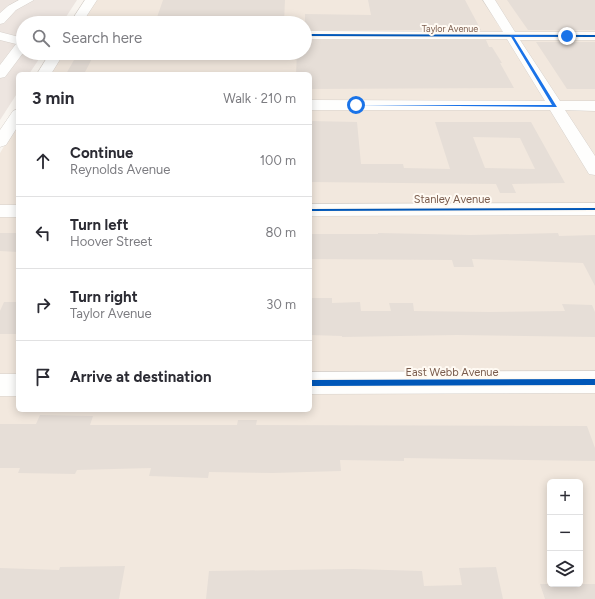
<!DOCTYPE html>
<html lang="en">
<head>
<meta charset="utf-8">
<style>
	:root { --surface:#fff; --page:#f7f7f7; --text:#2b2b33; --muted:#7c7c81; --line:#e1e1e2 }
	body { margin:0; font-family:Figtree,sans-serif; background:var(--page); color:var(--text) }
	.controls { position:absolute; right:12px; bottom:12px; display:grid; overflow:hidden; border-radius:6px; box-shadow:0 2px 10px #0003 }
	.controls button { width:36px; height:36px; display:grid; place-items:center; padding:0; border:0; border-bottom:1px solid var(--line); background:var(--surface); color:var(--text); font:20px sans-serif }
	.stop { position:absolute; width:12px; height:12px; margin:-9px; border:3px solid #1a73e8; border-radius:50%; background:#fff }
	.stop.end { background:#1a73e8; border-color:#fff; box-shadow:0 1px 4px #0008 }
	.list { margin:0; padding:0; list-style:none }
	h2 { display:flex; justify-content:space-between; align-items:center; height:52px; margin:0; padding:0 16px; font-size:17px }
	h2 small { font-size:13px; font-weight:400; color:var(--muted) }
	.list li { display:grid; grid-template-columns:26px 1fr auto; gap:12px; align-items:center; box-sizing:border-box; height:72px; padding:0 16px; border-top:1px solid var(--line) }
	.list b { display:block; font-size:15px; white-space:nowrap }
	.list p { margin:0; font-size:13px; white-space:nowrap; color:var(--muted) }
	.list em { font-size:13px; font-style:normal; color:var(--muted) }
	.icon { flex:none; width:22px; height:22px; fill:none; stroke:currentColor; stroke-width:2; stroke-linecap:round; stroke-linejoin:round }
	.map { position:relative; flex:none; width:595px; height:599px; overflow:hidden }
	.search { position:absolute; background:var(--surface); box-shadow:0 2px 10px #0003; left:16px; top:16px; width:296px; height:44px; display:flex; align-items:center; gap:10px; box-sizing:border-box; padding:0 14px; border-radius:22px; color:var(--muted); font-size:15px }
	.panel { position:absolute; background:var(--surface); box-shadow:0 2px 10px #0003; left:16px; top:72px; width:296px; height:340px; border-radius:6px }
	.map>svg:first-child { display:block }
</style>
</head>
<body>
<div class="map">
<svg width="595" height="599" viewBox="0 0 595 599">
	<rect width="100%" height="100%" fill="#f9f5f0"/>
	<!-- residential -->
	<path fill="#f2e8de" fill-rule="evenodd" d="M93 0H595V599H0V153L18 123V410H310V74H48L61 53H305V23H79ZM550 482H580V584H550Z"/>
	<!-- industrial -->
	<path fill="#ede5e0" d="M0 0H77L62 23H23V53H43L29 74H18V92L0 120Z"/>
	<!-- building -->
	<path fill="#e6ded7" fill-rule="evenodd" d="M163 0H285L284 23H155Z
		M368 0H465L481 30H305V14L371 15Z
		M507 0H595V30H528Z
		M305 40H486L489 47H492L502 63H500L514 88 310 89V74H296L297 53H305Z
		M536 42H595V89H567Z
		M78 53H95L84 74H66Z
		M310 121 357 122 361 164H403L404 168 450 169 435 122H531L565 183 512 184 516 193H500L496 184 310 182ZM473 137 520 138 535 169 485 168Z
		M0 233H18V252L0 251Z
		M378 233 471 235 558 233 559 236 595 235V286L583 263 472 259 474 267H454L452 260 310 259V234H378Z
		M310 298H332V303L360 302 361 311H391L389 303H413L414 311 489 312 565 311 562 304 592 305 595 312V337L457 335 342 337V336L310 335Z
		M4 302H18V334H0V311Z
		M40 415 93 416 90 425H237L238 420H257L256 425 587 426 595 448V461L404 458V461L340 460 341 471 273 473 209 472 208 478 149 476 151 468 77 470 75 474 18 473 20 468H0V424H36Z
		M125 566 119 599H0V568L59 570 60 567Z
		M496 567 503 599H206L209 571 353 569 422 571 424 586 462 585 459 568Z
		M540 584H595V599H545Z"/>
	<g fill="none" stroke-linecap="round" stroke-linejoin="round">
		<!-- minor casing -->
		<g stroke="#d7d1cb" stroke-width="1">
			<path id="minor" d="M19 0H34L16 10 4 23 0 24V13L8 6Z
				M85 0H97L82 23H70Z
				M483 0H495L515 32H595V40H520L560 101H595V111L565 110 595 156V175L589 174 550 110H310V100L545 101 507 39H305V31L503 32Z
				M0 32 23 38V53L5 77 0 78V65L16 44 0 40Z
				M50 53H64L51 74H37Z
				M18 109V126L6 145 0 147V130L13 111Z
				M595 203V215L310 216V204Z
				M0 205H18V217H0Z
				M595 371V393L310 394V372Z
				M0 374H18V396H0Z"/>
		</g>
		<!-- minor -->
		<use href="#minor" fill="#fefefd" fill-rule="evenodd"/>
		<!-- cycleway casing -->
		<g stroke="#fffaf3" stroke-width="3">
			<path id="cycleway" d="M305 34 595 35V37L305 36Z
				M595 208V210L310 211V209Z
				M595 379V385L310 386V380Z"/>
		</g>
		<!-- cycleway -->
		<use href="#cycleway" fill="#0057b8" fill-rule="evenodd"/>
	</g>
	<!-- route -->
	<path fill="#1a73e8" d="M510 35 569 36 514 37 557 107 354 105H552Z"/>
	<g text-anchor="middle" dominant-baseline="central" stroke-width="4" stroke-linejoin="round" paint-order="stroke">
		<!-- far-street labels -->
		<g font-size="9" fill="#7a5c4d" stroke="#fffaf3">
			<text x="450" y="28">Taylor Avenue</text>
		</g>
		<!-- street labels -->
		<g font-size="11" fill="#7a5c4d" stroke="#fffaf3">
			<text x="452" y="199">Stanley Avenue</text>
			<text x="452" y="372">East Webb Avenue</text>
		</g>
	</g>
</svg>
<div class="controls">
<button>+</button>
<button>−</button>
<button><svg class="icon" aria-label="layers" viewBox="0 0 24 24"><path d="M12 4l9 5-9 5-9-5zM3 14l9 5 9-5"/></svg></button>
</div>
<div class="stop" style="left:356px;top:105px"></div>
<div class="stop end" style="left:567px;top:36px"></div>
<div class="search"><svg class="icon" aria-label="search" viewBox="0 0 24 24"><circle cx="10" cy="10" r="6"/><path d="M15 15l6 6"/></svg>Search here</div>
<section class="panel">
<h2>3 min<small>Walk · 210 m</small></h2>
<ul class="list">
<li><svg class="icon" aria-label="ahead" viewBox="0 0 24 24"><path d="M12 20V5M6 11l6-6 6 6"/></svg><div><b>Continue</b><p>Reynolds Avenue</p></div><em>100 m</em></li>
<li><svg class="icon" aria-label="left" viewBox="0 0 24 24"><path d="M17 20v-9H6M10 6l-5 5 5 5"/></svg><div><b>Turn left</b><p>Hoover Street</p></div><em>80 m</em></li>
<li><svg class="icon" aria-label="right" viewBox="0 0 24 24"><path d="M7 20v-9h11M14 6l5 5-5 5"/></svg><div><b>Turn right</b><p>Taylor Avenue</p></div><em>30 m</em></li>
<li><svg class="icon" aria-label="arrive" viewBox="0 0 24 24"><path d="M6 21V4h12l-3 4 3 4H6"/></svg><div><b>Arrive at destination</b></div></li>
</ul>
</section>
</div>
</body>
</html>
